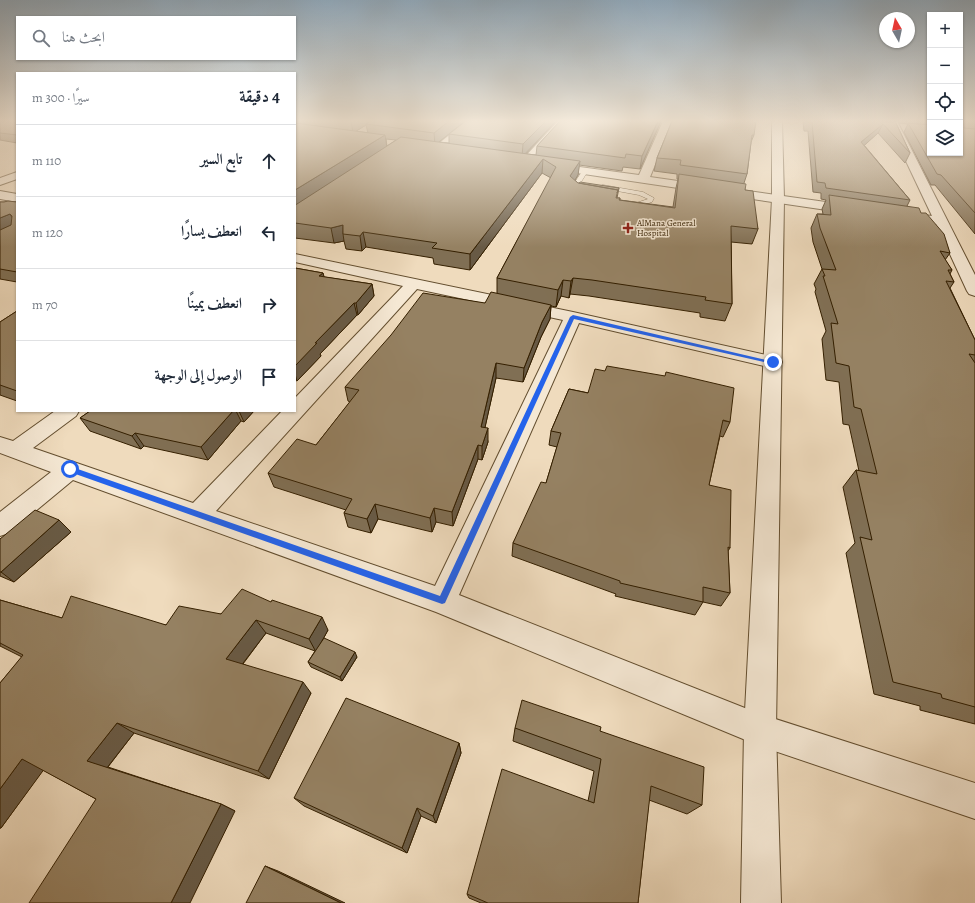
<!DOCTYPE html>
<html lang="ar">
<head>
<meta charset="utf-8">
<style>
	:root { --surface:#fff; --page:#f2f2f3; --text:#1f2937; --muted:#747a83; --line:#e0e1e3 }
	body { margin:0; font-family:Alegreya,Amiri,serif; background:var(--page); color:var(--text); direction:rtl }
	.controls { position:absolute; right:12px; top:12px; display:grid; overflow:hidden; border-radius:0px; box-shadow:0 1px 3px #0004 }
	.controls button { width:36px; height:36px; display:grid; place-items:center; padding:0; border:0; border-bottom:1px solid var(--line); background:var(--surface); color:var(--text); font:20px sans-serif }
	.compass { position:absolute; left:879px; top:12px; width:36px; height:36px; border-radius:50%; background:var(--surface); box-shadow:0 1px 3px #0004; rotate:351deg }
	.stop { position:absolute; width:12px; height:12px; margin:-9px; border:3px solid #2563eb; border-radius:50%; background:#fff }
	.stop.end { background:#2563eb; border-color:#fff; box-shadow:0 1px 4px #0008 }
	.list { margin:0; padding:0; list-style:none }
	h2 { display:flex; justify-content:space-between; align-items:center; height:52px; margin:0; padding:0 16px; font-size:17px }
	h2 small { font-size:13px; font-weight:400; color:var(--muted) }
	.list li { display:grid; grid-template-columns:26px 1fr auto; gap:12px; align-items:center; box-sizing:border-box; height:72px; padding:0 16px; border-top:1px solid var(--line) }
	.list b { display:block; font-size:15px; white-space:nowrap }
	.list em { font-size:13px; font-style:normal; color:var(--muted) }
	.icon { flex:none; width:22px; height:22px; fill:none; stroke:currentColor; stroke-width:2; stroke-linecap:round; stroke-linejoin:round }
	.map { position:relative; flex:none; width:975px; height:903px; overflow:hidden; direction:ltr }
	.search { position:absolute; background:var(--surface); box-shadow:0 1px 3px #0004; left:16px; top:16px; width:280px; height:44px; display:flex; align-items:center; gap:10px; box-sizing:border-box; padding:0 14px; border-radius:0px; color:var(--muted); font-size:15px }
	.panel { position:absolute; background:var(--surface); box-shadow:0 1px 3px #0004; left:16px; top:72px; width:280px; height:340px; border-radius:0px; direction:rtl }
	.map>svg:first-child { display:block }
</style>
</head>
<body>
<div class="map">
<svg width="975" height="903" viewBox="0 0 975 903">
	<rect width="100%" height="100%" fill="#efdbbd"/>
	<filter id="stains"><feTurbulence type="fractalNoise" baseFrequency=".005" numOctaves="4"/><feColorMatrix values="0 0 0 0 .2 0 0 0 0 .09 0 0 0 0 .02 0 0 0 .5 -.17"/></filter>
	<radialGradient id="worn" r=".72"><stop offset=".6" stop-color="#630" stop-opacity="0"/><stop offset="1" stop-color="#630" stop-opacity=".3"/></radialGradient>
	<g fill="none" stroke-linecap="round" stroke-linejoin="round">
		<!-- service casing -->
		<g stroke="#634e2f" stroke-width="1">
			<path id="service" d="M583 170 588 171 576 190 580 194 575 195 570 190Z
				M603 185 643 192 654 198 652 202 636 207 629 205V203H636L648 199 639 195 601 188V186Z"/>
		</g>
		<!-- minor casing -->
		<g stroke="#634e2f" stroke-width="2">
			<path id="minor" d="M467 121H478L441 152H433L432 150 433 148Z
				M558 121H568L530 164H522L521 162 522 160Z
				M663 121H673L650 177 854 206 858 207 860 210 858 213 854 214 550 169 545 166 550 163 639 175Z
				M887 121H897L975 275V296L969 294 967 291 936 224 902 220 897 219 896 216 897 213 902 212 932 216Z
				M0 191 17 194V202L0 199Z
				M295 254 573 312 780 358 782 362 780 366 773 368 579 323 459 595 760 714 975 783V819L760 746 436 612 73 480 9 533 0 536V512L51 472 0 453V437L13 441 55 411H79L76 416 33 448 193 503 282 411H295V398L403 286 295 262ZM417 289 563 320 435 586 216 511Z"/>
		</g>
		<!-- tertiary casing -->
		<g stroke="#634e2f" stroke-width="2">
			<path id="tertiary" d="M772 121H782L784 199 776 730 781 903H741L744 730 772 199Z
				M17 172V179L0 185V178Z"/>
		</g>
		<!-- service -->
		<use href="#service" fill="#f5e8d4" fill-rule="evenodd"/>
		<!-- minor -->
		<use href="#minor" fill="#f5e8d4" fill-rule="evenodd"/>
		<!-- tertiary -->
		<use href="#tertiary" fill="#f5e8d4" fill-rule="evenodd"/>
	</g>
	<!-- wall -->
	<path fill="#806f54" stroke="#341f00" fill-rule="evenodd" d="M0 121H17V143L0 140Z
		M295 121H465L439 142 449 143V134L556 121 526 154 536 155 537 146 560 121H661L640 169 623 167 622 171 579 165 578 175 575 180 578 183 619 188 617 198H620V200L673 207 676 188 678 179H677V174L654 171 657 158 672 121 754 135 751 142 747 174 744 183 745 190 758 229 752 244 731 242 732 304 725 321 700 317V313L589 296 570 294 569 298 561 296 556 307 551 306 550 319 541 337 523 382 496 378 485 427 488 442 482 460 478 459 453 526 436 522 432 532 378 519 371 533 348 527 344 513 346 510 274 487 268 473 316 445 350 402 348 401 345 387 485 303 497 294V278L551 178 542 173 470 270 434 264 433 258 366 247 362 251 346 249 344 241 334 243 295 238ZM366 125 368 133 356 131ZM386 139 396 140 387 146Z
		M803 121H895L910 153 905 163 878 133 864 145 910 200 907 206 921 213 950 253 945 260 952 270 950 274 954 282 950 288 975 340V724L920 710V706L874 694 846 553 855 543 843 487 856 470 859 471 849 425 843 424 839 382 826 380 822 339 826 331 815 292 816 289 814 284 822 269 813 242 811 228 817 214H823L822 209 826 200 821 199V193L813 192 808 131H804Z
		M898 121H930V153L960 121H975V234L935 185H931L904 132 908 124 899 123Z
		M0 202H17V282L0 279Z
		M295 268 323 273 324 277 372 284 374 296 358 315H357L320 354 321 356 297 381 295 380Z
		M17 311V401L0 395V322Z
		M569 389 730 422 723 437 720 436 709 485 730 548 728 551 730 593 721 606 703 602 695 615 615 596 616 594 512 556 513 543 546 483 557 447 549 445 551 431Z
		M90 411H254L244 422 241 421 208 460 144 446 141 449 90 431 80 418Z
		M59 520 71 532 14 582 0 576V539Z
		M0 600 62 618 166 625 221 614 328 630 322 641 357 657 342 681 311 667 308 662 315 651 266 633 243 664 311 693 269 779 134 733 108 767 221 804 235 811 96 799 43 770 1 828H0V683L22 657 0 646Z
		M515 728 600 731 702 805 687 814 649 800 638 903H481L469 898 467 894 588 801 594 771 513 741Z
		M459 743 461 753 436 823 421 816 407 853 304 806 294 798Z"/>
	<!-- shaded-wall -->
	<path fill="#685a45" stroke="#341f00" d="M351 121H373L366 124V125L353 133Z
		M449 121H465L435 145 434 133Z
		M546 121H556L522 157 523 144Z
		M658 121H661L640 169 642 156Z
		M883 124 878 133 857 152 861 142Z
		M385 135 387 148 295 207V190Z
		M543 159 542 173 470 270V254Z
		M580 161 578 175 569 190 570 176Z
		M10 214 16 225 0 232V218Z
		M343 225V234L344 241 334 243 331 228Z
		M363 232 366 247 362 251 360 236Z
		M323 273 326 285 319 276Z
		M573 278 570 294 569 298 571 281Z
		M563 280 561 296 556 307 558 290Z
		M372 284 374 296 358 315 356 303Z
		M354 303 357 315 320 354 321 356 297 381 295 374V366L315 343Z
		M551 305 550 319 541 337 523 382 524 368 542 322Z
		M496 363V378L482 441 481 427Z
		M233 411H236L241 421 208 460 201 447Z
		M239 411H254L244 422Z
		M488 428V442L482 460V446Z
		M135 433 144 446 141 449 132 436Z
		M478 445V459L453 526 452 512Z
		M375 504 378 519 371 533 367 519Z
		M434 508 436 522 432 532 430 518Z
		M59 520 71 532 14 582 1 572Z
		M322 617 328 630 316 652 309 639Z
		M256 620 266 633 237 671 226 659Z
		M355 652 357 657 342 681 340 677Z
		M303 682 311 693 269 779 258 771Z
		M117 723 134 733 106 769 87 761Z
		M459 743 461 753 436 823 433 816Z
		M22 759 45 768 1 828H0V789Z
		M221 804 235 811 190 903H171Z
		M417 808 421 816 407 853 402 848Z
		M265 866 278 871 345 903H341Z"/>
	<!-- building -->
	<path fill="#958162" stroke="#341f00" d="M0 121H17V135L0 133Z
		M371 121H449L434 133 366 124Z
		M466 121H546L523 144 449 134Z
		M560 121H658L642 156 626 154 625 158 537 146Z
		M672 121H756L754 135H752L747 174 680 165 681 160 657 158Z
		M807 121H895L910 153 883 124 861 142 910 200 826 188 825 183 817 182 812 122H807Z
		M960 121H964V128L975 129V213L941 175 937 174 908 123 930 125V153H960Z
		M295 123 385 135 295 190Z
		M401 137 580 161 570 176 578 183 618 190 616 198H620L619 200 675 208 679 174 746 184 745 190 753 191 758 229 731 226 732 304 705 300 706 297 592 280 573 278 571 281 563 280 558 290 497 278 556 167 543 159 470 254 432 248 437 243 363 232 360 236 343 234V225L331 228 295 223V205L297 204Z
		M580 182 619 188 617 193 618 190 579 183Z
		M829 195 919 208 921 213H926L944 234 950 253 940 251 952 270H948L954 282 946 281 975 340V355L969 354 975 363V707L942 698 941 694 893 682 860 537 872 540 856 470 877 474 861 409 854 407 849 366 836 363 831 323 838 324 823 276H825L822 269 836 270 820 228 817 214 831 215Z
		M8 201 17 202V272L0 269V230L11 225 12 216 10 214 0 218V202H4Z
		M295 268 323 273 319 276 372 284 356 303H354L315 343H317L295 366Z
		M491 292 551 305 542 322 524 368 496 363 481 427 488 428 482 446 478 445 452 512 434 508 430 518 375 504 367 519 344 513 352 499 268 473 297 439 316 445 359 390 345 387 391 335 423 293 485 303Z
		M17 311V391L0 385V322Z
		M607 366 665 376 666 372 734 388 730 422 723 420 709 485 731 490 730 548 728 547 730 593 703 587V602L620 583V581L513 543 541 482 546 483 561 433 551 431 569 389 588 393 595 369 605 371Z
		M90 411H233L201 447 135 433 132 436 80 418Z
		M35 510 59 520 1 572H0V539Z
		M242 589 271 602 272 600 322 617 309 639 256 620 226 659 303 682 258 771 117 723 87 761 221 804 171 903H29L96 799 22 759 0 789V683L23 655 0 643V600L62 618 71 596 166 625 179 606 221 614Z
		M324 638 355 652 340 677 308 662Z
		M346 698 459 743 433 816 417 808 402 848 294 798Z
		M522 700 601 727 600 731 704 767 702 805 651 786 638 903H488L467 894 502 769 594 803 601 759 515 728Z
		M265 866 341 903H246Z"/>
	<!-- sky -->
	<linearGradient id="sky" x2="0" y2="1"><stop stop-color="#91aabd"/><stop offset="0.49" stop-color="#f8efe1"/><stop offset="1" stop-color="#f8efe1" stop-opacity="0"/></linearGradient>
	<rect width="975" height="247" fill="url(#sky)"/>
	<!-- route -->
	<path fill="#2563eb" d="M573 315 775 362 773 364 574 319 445 603 442 604 67 471 66 469 67 467H72L440 596 570 317Z"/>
	<!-- markers -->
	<path fill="#8f2418" stroke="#f5e8d4" stroke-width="1.5" d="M626 222h4v4h4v4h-4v4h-4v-4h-4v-4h4z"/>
	<g text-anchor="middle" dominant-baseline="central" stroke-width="3" stroke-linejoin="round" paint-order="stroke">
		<!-- far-poi labels -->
		<g font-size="9" fill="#341f00" stroke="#f5e8d4" text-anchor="start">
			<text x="637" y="223">AlMana General<tspan x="637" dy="10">Hospital</tspan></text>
		</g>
	</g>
	<rect width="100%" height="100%" filter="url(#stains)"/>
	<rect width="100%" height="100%" fill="url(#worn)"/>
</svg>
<div class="controls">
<button>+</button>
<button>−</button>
<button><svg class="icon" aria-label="locate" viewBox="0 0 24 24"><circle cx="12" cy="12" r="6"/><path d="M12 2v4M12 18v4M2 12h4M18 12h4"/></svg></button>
<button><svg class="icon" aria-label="layers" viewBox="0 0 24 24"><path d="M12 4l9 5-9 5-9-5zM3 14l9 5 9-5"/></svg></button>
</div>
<svg class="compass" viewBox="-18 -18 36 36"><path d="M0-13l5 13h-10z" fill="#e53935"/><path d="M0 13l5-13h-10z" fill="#747a83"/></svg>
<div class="stop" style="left:70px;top:469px"></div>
<div class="stop end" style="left:773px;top:362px"></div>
<div class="search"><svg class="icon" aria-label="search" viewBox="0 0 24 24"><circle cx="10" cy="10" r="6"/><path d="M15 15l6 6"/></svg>ابحث هنا</div>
<section class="panel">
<h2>4 دقيقة<small>سيرًا · 300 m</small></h2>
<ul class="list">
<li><svg class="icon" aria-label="ahead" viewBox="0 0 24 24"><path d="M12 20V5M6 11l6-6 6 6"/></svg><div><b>تابع السير</b></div><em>110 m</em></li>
<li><svg class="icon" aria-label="left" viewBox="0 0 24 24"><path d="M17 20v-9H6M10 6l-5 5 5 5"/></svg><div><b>انعطف يسارًا</b></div><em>120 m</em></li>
<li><svg class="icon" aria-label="right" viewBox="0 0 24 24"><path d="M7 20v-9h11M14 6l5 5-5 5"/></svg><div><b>انعطف يمينًا</b></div><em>70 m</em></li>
<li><svg class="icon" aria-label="arrive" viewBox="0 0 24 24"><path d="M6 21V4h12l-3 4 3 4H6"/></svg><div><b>الوصول إلى الوجهة</b></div></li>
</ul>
</section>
</div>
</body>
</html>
